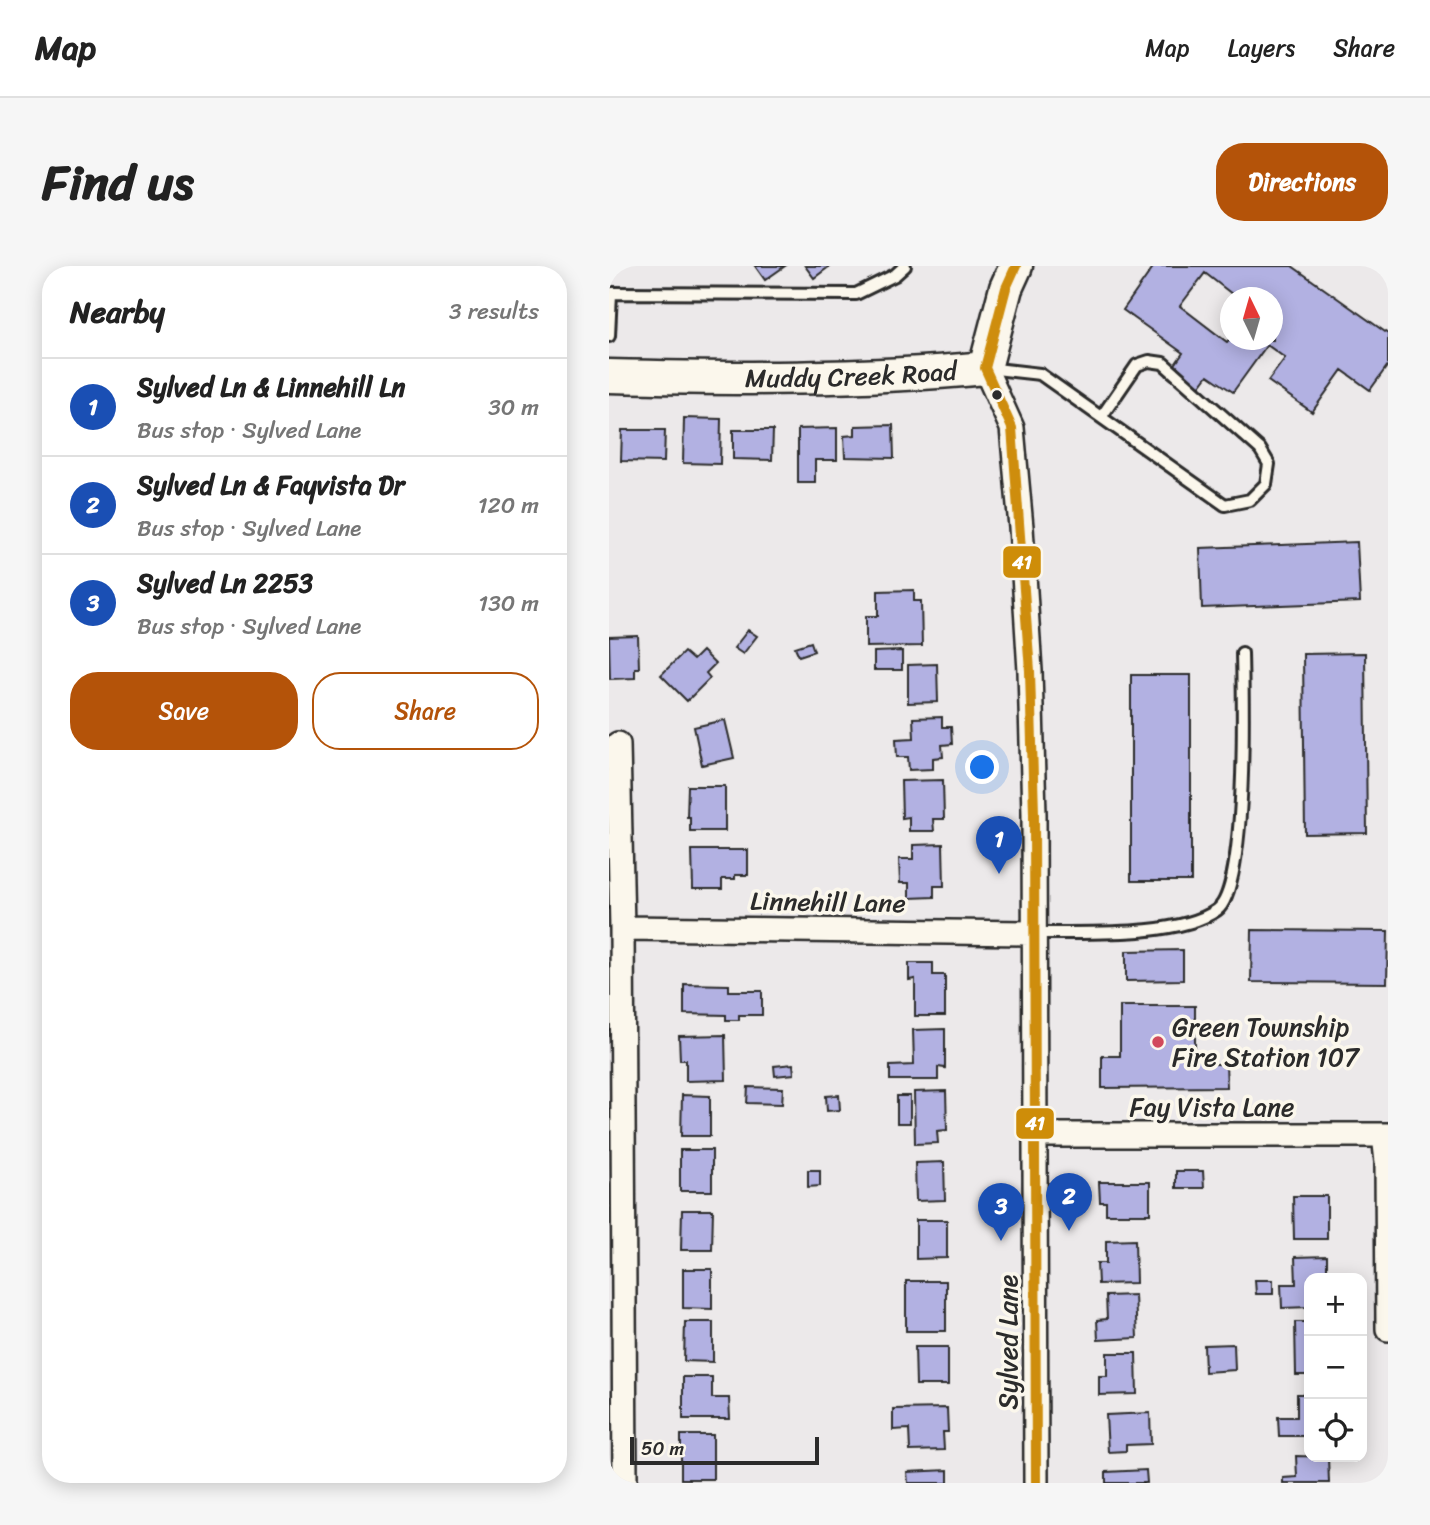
<!DOCTYPE html>
<html lang="en">
<head>
<meta charset="utf-8">
<style>
	:root { --surface:#fff; --page:#f6f6f6; --text:#222; --muted:#767676; --line:#e0e0e0; --accent:#b45309 }
	body { margin:0; font-family:Sriracha,sans-serif; background:var(--page); color:var(--text) }
	.controls { position:absolute; right:21px; bottom:21px; display:grid; overflow:hidden; border-radius:14px; box-shadow:0 4px 18px #0003 }
	.controls button { width:63px; height:63px; display:grid; place-items:center; padding:0; border:0; border-bottom:2px solid var(--line); background:var(--surface); color:var(--text); font:35px sans-serif }
	.compass { position:absolute; left:611px; top:21px; width:63px; height:63px; border-radius:50%; background:var(--surface); box-shadow:0 4px 18px #0003; rotate:355deg }
	.scale { position:absolute; left:21px; bottom:18px; width:189px; box-sizing:border-box; padding-left:7px; border:4px solid #2b2b2b; border-top:0; font-size:19px; line-height:24px; white-space:nowrap; color:#2b2b2b; -webkit-text-stroke:5px #fbf7ec; paint-order:stroke }
	.you { position:absolute; left:374px; top:502px; width:24px; height:24px; margin:-18px; border:5px solid #fff; border-radius:50%; background:#1a73e8; box-shadow:0 0 0 10px #1a73e833 }
	.badge { display:grid; place-items:center; width:46px; height:46px; border-radius:50%; background:var(--accent); color:#fff; font-size:23px; font-weight:700 }
	.pin { position:absolute; translate:-50% -58px; filter:drop-shadow(0 2px 4px #0008) }
	.pin::after { content:''; position:absolute; top:37px; width:24px; height:21px; background:inherit; clip-path:polygon(0 0,100% 0,50% 100%) }
	.list { margin:0; padding:0; list-style:none }
	h2 { display:flex; justify-content:space-between; align-items:center; height:91px; margin:0; padding:0 28px; font-size:30px }
	h2 small { font-size:23px; font-weight:400; color:var(--muted) }
	.list li { display:grid; grid-template-columns:46px 1fr auto; gap:21px; align-items:center; box-sizing:border-box; height:98px; padding:0 28px; border-top:2px solid var(--line) }
	.list b { display:block; font-size:26px; white-space:nowrap }
	.list p { margin:0; font-size:23px; white-space:nowrap; color:var(--muted) }
	.list em { font-size:23px; font-style:normal; color:var(--muted) }
	.actions { display:flex; gap:14px; padding:21px 28px }
	.actions a { flex:1; padding:16px 0; border:2px solid var(--accent); border-radius:28px; text-align:center; font-size:24px; color:var(--accent) }
	.actions .main { background:var(--accent); color:#fff }
	.icon { flex:none; width:38px; height:38px; fill:none; stroke:currentColor; stroke-width:2; stroke-linecap:round; stroke-linejoin:round }
	.map { position:relative; flex:none; width:779px; height:1217px; overflow:hidden; border-radius:28px }
	header { display:flex; align-items:center; gap:42px; box-sizing:border-box; height:98px; padding:0 35px; background:var(--surface); border-bottom:2px solid var(--line) }
	header strong { font-size:33px }
	nav { display:flex; gap:38px; margin-inline-start:auto; font-size:24px }
	.intro { display:flex; align-items:center; justify-content:space-between; box-sizing:border-box; height:168px; padding:0 42px }
	h1 { margin:0; font-size:49px }
	.button { padding:18px 32px; border-radius:28px; background:var(--accent); color:#fff; font-size:24px; font-weight:700 }
	main { display:flex; gap:42px; padding:0 42px }
	aside { flex:1; background:var(--surface); border-radius:28px; box-shadow:0 4px 18px #0003 }
	.map>svg:first-child { display:block }
</style>
</head>
<body>
<header>
<strong>Map</strong>
<nav><a>Map</a><a>Layers</a><a>Share</a></nav>
</header>
<div class="intro"><h1>Find us</h1><a class="button">Directions</a></div>
<main>
<aside>
<h2>Nearby<small>3 results</small></h2>
<ul class="list">
<li><span class="badge" style="background:#1a4fb4">1</span><div><b>Sylved Ln &amp; Linnehill Ln</b><p>Bus stop · Sylved Lane</p></div><em>30 m</em></li>
<li><span class="badge" style="background:#1a4fb4">2</span><div><b>Sylved Ln &amp; Fayvista Dr</b><p>Bus stop · Sylved Lane</p></div><em>120 m</em></li>
<li><span class="badge" style="background:#1a4fb4">3</span><div><b>Sylved Ln 2253</b><p>Bus stop · Sylved Lane</p></div><em>130 m</em></li>
</ul>
<div class="actions"><a class="main">Save</a><a>Share</a></div>
</aside>
<div class="map">
<svg width="779" height="1217" viewBox="0 0 779 1217">
	<rect width="100%" height="100%" fill="#ece9ea"/>
	<filter id="ink" filterUnits="userSpaceOnUse"><feTurbulence type="fractalNoise" baseFrequency=".0143" numOctaves="2"/><feDisplacementMap in="SourceGraphic" scale="14" xChannelSelector="R" yChannelSelector="G"/><feConvolveMatrix kernelMatrix="1 2 1 2 8 2 1 2 1" color-interpolation-filters="sRGB"/></filter>
	<g filter="url(#ink)">
		<!-- building -->
		<path fill="#b2b1e2" stroke="#2b2b2b" stroke-width="2" fill-rule="evenodd" d="M146 0H176L156 14Z
			M196 0H221L205 12Z
			M545 0H683L779 68V99L761 124 733 104 703 146 659 115 676 92 658 79 624 126 599 109 584 129 558 110 574 87 514 44ZM596 7 628 32H664V74H622V71L618 76 571 40Z
			M75 152 112 153 111 198 74 197Z
			M284 159 285 192 236 191 235 170 246 169V160Z
			M228 162V194H206V217H189V163Z
			M13 164H56L55 196 12 195Z
			M124 164H164L163 194 124 193Z
			M748 276 751 336 593 342 591 282Z
			M305 324V335H312L313 380 257 381V350H269V325Z
			M139 364 148 370 134 388 125 382Z
			M29 370 30 402H26V412L1 413 0 371Z
			M202 376 205 385 190 390 186 381Z
			M93 385 106 398 97 407 101 412 78 435 52 409 75 386 84 394Z
			M293 385V404H265V386Z
			M756 387 758 567 696 568 694 388Z
			M328 398 329 436 299 437V399Z
			M522 409H582V615H522Z
			M333 451V461H342L343 478 333 479 334 491 324 492V503L300 504 299 491H288L287 473 305 472 304 452Z
			M116 454 125 492 93 499 85 461Z
			M334 514 335 553H324L325 565H300V551L293 552 292 515Z
			M79 520H116V565H81V551H78Z
			M334 578 335 620H325V631L300 632V617H291L290 593H304V579Z
			M83 584H139V609H126V613H113V623H84Z
			M643 664 779 665 778 717 642 716Z
			M574 684V714L517 715V685Z
			M300 697H324V709H336V750H306V713L300 714Z
			M75 718 120 719V725H153V749H130V754H117V749L75 748Z
			M511 740H586V789H594V798H617L618 821 493 822V790H511Z
			M336 763V802L329 801V814H281V800L305 799 304 764Z
			M116 769 117 814 77 815V794H71L70 770Z
			M184 798 185 808 166 810 165 800Z
			M139 821 174 822 173 838 138 837Z
			M337 825 338 864 328 865 329 877 306 878 305 826Z
			M73 829 101 830V870H72Z
			M230 829 231 844 218 845 217 830Z
			M288 830H301V857H288Z
			M71 884H103V925H71Z
			M335 896 336 934 307 935 306 897Z
			M199 904H211V920L199 921Z
			M567 905H594L595 922H567Z
			M490 916H541V948H497V936H491Z
			M684 930H718V973H685Z
			M73 944H104L103 984H72Z
			M307 954H338V992L307 993Z
			M526 974 527 1017 489 1018 488 997H497V975Z
			M718 990V1012H700V1041L673 1042 672 1018H687L686 991Z
			M74 1003H103V1043L74 1042Z
			M646 1014H664V1028H647Z
			M297 1015H337V1065H297Z
			M526 1029 528 1072 489 1074 488 1054 498 1053 497 1030Z
			M76 1056H104V1096L75 1095Z
			M686 1056H700V1109H687Z
			M625 1078 626 1104 596 1106 595 1079Z
			M306 1081H339V1119H307Z
			M498 1087H527L528 1128 490 1129V1110H498Z
			M74 1111H103V1132H120L121 1153H74Z
			M688 1128H700V1170H670L669 1151H688Z
			M338 1142 339 1166H334L335 1184 301 1185 300 1163 284 1164V1143Z
			M541 1147 542 1178 517 1179V1185L499 1186 497 1149Z
			M72 1169H104V1213H72Z
			M687 1190 719 1191 720 1217H674V1212L688 1211Z
			M339 1204V1217H299L298 1206Z
			M537 1204 538 1217H497V1206Z"/>
		<g fill="none" stroke-linecap="round" stroke-linejoin="round">
			<!-- lane casing -->
			<g stroke="#2b2b2b" stroke-width="16">
				<path id="lane" d="M0 70 2 27 247 28 286 9 296 0
					M378 102 431 108 616 239 641 234 657 218 660 198 651 183 554 97 540 95 528 99 493 150
					M425 667C473 666 569 672 608 644 639 622 634 430 633 387"/>
			</g>
			<!-- street casing -->
			<g stroke="#2b2b2b" stroke-width="28">
				<path id="street" d="M376 102 403 162 412 261 421 405 425 548 427 1217
					M9 478 13 662 16 1217
					M13 662 425 667
					M426 869H779
					M775 869 778 896 779 1063"/>
			</g>
			<!-- secondary casing -->
			<g stroke="#2b2b2b" stroke-width="37">
				<g id="secondary">
					<path id="s1" d="M0 110C126 113 250 114 376 102L397 22 407 0"/>
				</g>
			</g>
			<!-- lane -->
			<use href="#lane" stroke="#fbf7ec" stroke-width="10"/>
			<!-- street -->
			<use href="#street" stroke="#fbf7ec" stroke-width="23"/>
			<!-- secondary -->
			<use href="#secondary" stroke="#fbf7ec" stroke-width="32"/>
			<!-- bus-1 casing -->
			<g stroke="#fbf7ec" stroke-width="16">
				<path id="bus-1" d="M407 0 397 22 376 102 403 162 421 405 425 548 427 1217"/>
			</g>
			<!-- bus-1 -->
			<use href="#bus-1" stroke="#ce8d09" stroke-width="10"/>
		</g>
	</g>
	<!-- markers -->
	<circle fill="#2b2b2b" stroke="#fbf7ec" stroke-width="2.5" cx="388" cy="129" r="6"/>
	<circle fill="#d1495b" stroke="#fbf7ec" stroke-width="2.5" cx="549" cy="776" r="7"/>
	<g text-anchor="middle" dominant-baseline="central" stroke-width="7" stroke-linejoin="round" paint-order="stroke">
		<!-- street labels -->
		<g font-size="26" fill="#2b2b2b" stroke="#fbf7ec">
			<text stroke="none"><textPath href="#s1" startOffset="242">Muddy Creek Road</textPath></text>
			<text transform="translate(219 636) rotate(1)">Linnehill Lane</text>
			<text x="603" y="841">Fay Vista Lane</text>
			<text transform="translate(399 1076) rotate(-90)">Sylved Lane</text>
		</g>
		<!-- poi labels -->
		<g font-size="26" fill="#2b2b2b" stroke="#fbf7ec" text-anchor="start">
			<text x="563" y="761">Green Township<tspan x="563" dy="30">Fire Station 107</tspan></text>
		</g>
	</g>
	<g stroke="#fbf7ec" stroke-width="2.5">
		<rect x="393" y="279" width="40" height="34" rx="7" fill="#ce8d09"/>
		<rect x="406" y="841" width="40" height="33" rx="7" fill="#ce8d09"/>
	</g>
	<g font-size="19" text-anchor="middle" font-weight="bold" fill="#fff">
		<text x="413" y="303">41</text>
		<text x="426" y="864">41</text>
	</g>
</svg>
<div class="controls">
<button>+</button>
<button>−</button>
<button><svg class="icon" aria-label="locate" viewBox="0 0 24 24"><circle cx="12" cy="12" r="6"/><path d="M12 2v4M12 18v4M2 12h4M18 12h4"/></svg></button>
</div>
<svg class="compass" viewBox="-18 -18 36 36"><path d="M0-13l5 13h-10z" fill="#e53935"/><path d="M0 13l5-13h-10z" fill="#767676"/></svg>
<div class="scale">50 m</div>
<div class="you"></div>
<div class="pin badge" style="left:390px;top:608px;background:#1a4fb4">1</div>
<div class="pin badge" style="left:460px;top:965px;background:#1a4fb4">2</div>
<div class="pin badge" style="left:392px;top:975px;background:#1a4fb4">3</div>
</div>
</main>
</body>
</html>
